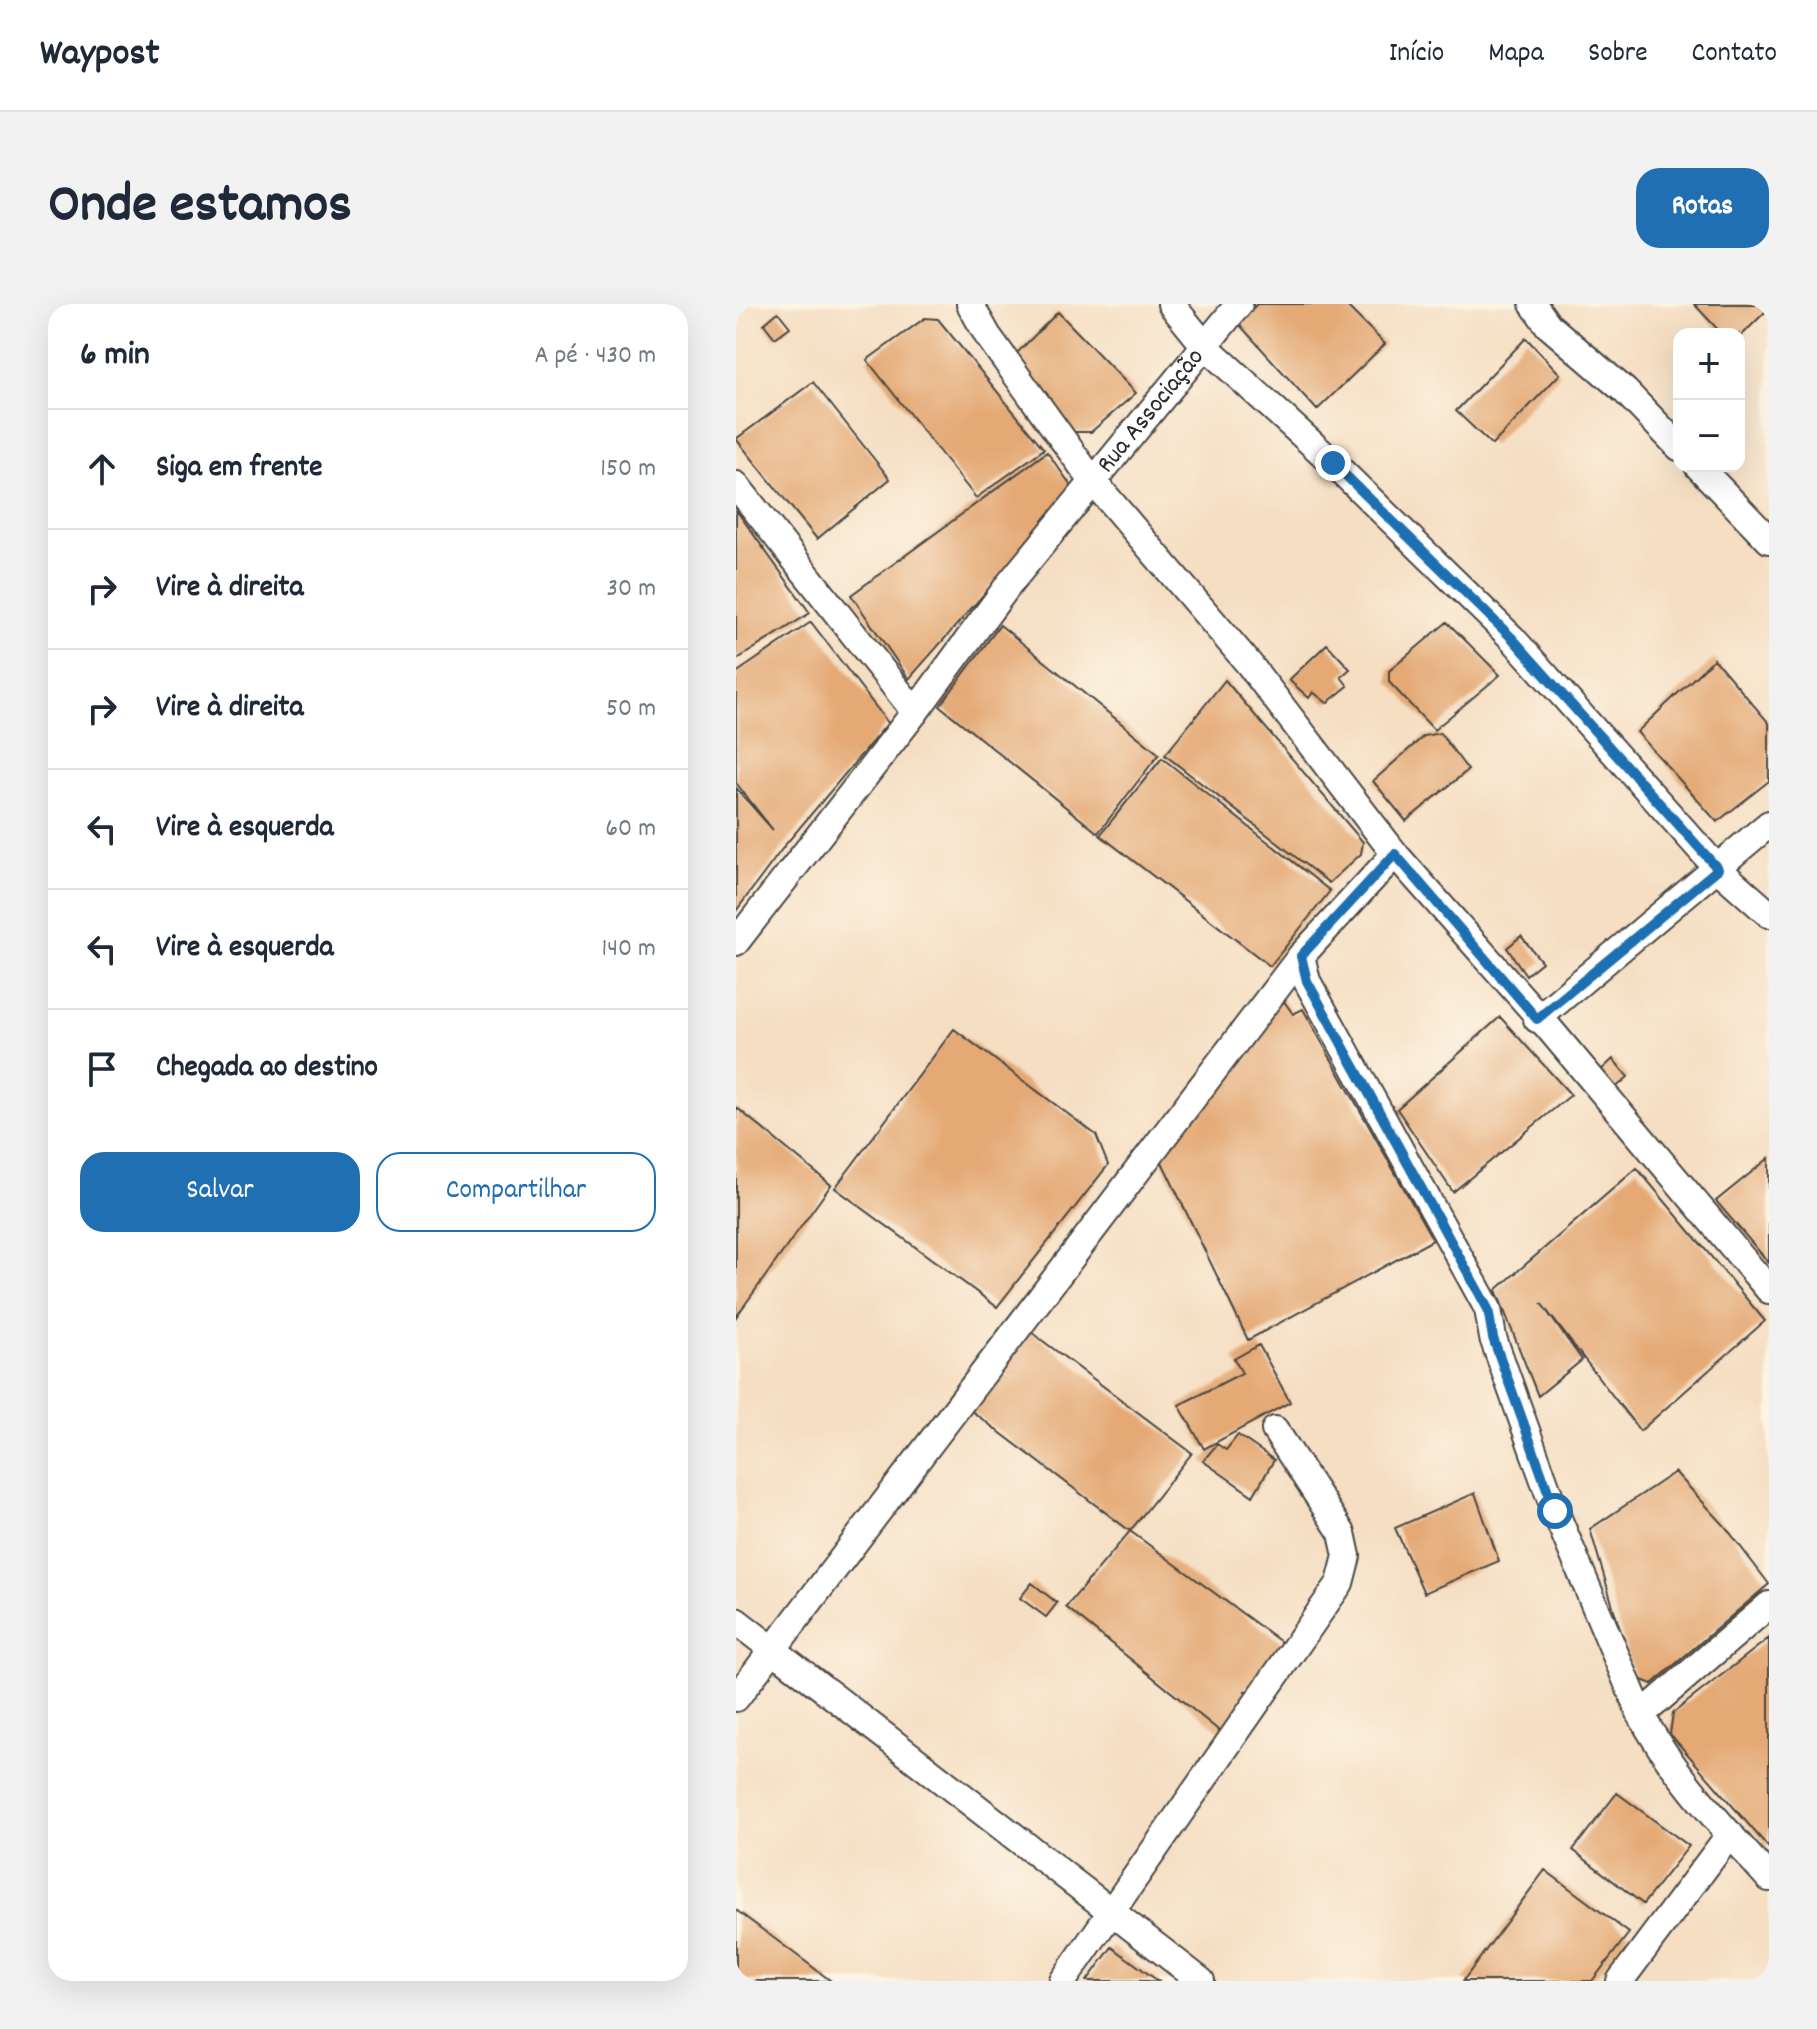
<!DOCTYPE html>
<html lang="pt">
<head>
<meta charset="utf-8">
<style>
	:root { --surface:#fff; --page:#f2f2f3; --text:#1f2937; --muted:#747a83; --line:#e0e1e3; --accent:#1f6fb2 }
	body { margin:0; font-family:Dekko,sans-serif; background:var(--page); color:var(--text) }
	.controls { position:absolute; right:24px; top:24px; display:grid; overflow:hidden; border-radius:16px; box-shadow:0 8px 32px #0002 }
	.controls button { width:72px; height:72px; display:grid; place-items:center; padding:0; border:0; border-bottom:2px solid var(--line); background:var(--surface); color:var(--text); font:40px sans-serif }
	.stop { position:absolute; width:24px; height:24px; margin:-18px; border:6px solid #1f6fb2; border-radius:50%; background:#fff }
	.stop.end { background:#1f6fb2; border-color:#fff; box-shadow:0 2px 8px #0008 }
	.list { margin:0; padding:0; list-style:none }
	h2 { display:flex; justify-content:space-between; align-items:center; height:104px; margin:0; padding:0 32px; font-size:34px }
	h2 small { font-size:26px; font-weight:400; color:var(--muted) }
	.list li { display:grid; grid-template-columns:52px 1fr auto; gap:24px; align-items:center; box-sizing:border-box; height:120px; padding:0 32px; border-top:2px solid var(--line) }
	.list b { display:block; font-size:30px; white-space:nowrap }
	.list em { font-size:26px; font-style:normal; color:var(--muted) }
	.actions { display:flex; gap:16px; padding:24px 32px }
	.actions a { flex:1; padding:18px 0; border:2px solid var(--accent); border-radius:24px; text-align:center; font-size:28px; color:var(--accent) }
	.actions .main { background:var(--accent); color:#fff }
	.icon { flex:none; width:44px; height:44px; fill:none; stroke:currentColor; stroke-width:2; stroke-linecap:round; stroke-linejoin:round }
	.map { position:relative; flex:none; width:1033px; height:1677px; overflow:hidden; border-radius:24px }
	header { display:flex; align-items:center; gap:48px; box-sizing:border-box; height:112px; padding:0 40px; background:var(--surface); border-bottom:2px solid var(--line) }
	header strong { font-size:38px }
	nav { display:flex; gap:44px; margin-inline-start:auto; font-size:28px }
	.intro { display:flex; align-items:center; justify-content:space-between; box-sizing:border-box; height:192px; padding:0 48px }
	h1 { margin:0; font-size:56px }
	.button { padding:20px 36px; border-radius:24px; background:var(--accent); color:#fff; font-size:28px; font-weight:700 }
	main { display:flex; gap:48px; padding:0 48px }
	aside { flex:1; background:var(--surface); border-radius:24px; box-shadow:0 8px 32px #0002 }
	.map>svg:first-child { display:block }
</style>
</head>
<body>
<header>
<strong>Waypost</strong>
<nav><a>Início</a><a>Mapa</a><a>Sobre</a><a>Contato</a></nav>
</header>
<div class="intro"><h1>Onde estamos</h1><a class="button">Rotas</a></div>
<main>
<aside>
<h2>6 min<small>A pé · 430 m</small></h2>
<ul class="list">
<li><svg class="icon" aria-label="ahead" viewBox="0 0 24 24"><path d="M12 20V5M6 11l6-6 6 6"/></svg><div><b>Siga em frente</b></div><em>150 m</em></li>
<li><svg class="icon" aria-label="right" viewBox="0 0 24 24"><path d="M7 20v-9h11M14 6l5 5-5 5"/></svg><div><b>Vire à direita</b></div><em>30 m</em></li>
<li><svg class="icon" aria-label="right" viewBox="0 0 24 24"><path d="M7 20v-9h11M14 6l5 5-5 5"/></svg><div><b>Vire à direita</b></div><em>50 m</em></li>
<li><svg class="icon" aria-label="left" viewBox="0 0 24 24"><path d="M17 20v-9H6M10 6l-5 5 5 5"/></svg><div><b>Vire à esquerda</b></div><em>60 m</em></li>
<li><svg class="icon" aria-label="left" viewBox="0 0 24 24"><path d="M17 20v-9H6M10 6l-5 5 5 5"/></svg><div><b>Vire à esquerda</b></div><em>140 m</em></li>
<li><svg class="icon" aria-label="arrive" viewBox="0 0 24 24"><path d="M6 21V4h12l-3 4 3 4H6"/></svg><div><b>Chegada ao destino</b></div></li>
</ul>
<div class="actions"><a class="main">Salvar</a><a>Compartilhar</a></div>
</aside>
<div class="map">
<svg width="1033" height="1677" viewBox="0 0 1033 1677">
	<rect width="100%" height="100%" fill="#fcf5e5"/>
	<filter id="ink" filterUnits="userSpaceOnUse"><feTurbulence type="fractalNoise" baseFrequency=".0125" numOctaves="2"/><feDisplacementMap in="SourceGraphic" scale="16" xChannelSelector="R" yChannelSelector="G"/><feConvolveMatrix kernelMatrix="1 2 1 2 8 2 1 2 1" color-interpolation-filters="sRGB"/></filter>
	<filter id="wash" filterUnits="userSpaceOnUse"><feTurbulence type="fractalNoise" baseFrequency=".006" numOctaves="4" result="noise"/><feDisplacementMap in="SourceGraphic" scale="32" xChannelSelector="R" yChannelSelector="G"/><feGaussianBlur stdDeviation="1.8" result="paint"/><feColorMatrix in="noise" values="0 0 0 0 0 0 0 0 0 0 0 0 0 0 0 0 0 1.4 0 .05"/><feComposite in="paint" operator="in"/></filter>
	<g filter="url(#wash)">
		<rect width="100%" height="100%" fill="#f5dec2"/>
		<g id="blocks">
			<!-- building -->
			<path fill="#e4a975" d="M521 0H609L649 40 581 106 502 19Z
				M958 0H1033V4L1003 34V30H986Z
				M42 8 54 23 39 34 28 20Z
				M322 8 400 89 355 128H336L280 50Z
				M189 14 202 15 308 145 240 194 131 56Z
				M790 34 824 70 756 141 720 107Z
				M77 78 154 175 81 235 0 135Z
				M311 148 339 187 173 375 115 291Z
				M0 206 74 309 0 356Z
				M75 318 152 419 49 541 0 607V484L37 526 0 479V369Z
				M711 318 764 371 698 426 653 378V367Z
				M264 321 423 450 362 529 204 402Z
				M591 340 614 365 605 373 612 382 591 399 577 388 573 394 553 376Z
				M978 355 1033 419V477L981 518 901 428Z
				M489 376 627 538 625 550 593 579 429 451Z
				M704 429 732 466 670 517 637 477 688 432Z
				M426 454 594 587 534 662 364 531Z
				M785 632 806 658 790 671 771 644Z
				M545 693 557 710 567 705 697 936 512 1036 425 856Z
				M764 713 835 791 717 888 661 805Z
				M218 725 360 831 372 861 261 1003 99 884Z
				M877 755 892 773 877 786 862 769Z
				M0 803 95 881 0 1013Z
				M1033 854V959L980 897Z
				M901 864 1029 1017 904 1127 805 999 846 1056 802 1092 760 986Z
				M291 1025 456 1149 394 1227 233 1105Z
				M523 1041 554 1098 468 1145 443 1101 506 1069 498 1055Z
				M502 1131 538 1156 517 1192 467 1157 481 1140 490 1146Z
				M939 1168 988 1221 1033 1280 916 1380 898 1373 854 1225Z
				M739 1189 763 1257 688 1289 659 1224Z
				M394 1227 552 1343 521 1386 509 1387 512 1395 486 1429 330 1303Z
				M296 1279 321 1299 310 1313 284 1294Z
				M1033 1334V1544L934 1430 937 1409Z
				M881 1489 953 1542 907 1600 837 1546Z
				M809 1566 893 1629 856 1677H727Z
				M0 1606 70 1658 95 1677H0Z
				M376 1643 422 1677H351Z"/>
		</g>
	</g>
	<g filter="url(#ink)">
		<use href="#blocks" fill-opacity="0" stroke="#494642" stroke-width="2"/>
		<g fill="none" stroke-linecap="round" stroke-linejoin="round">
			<!-- minor casing -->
			<g stroke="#494642" stroke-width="30">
				<g id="minor">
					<path d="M234 0 252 32 356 176 513 360 659 550 811 722 1033 986"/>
					<path d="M435 0 469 42 597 159 776 334 982 565 1033 610"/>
					<path d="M797 0 812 21 889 87 943 143"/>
					<path d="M962 162 1033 236"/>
					<path d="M0 181 179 408"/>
					<path id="s1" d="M0 638 179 408 274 279 503 0"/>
					<path d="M565 652 659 550"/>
					<path d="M801 715 1033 520"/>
					<path d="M0 1317 465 1677"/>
					<path d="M0 1394 565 652 571 677 752 1005 757 1034 819 1207 905 1411C938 1472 987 1523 1033 1574"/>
					<path d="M905 1411 1033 1301"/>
					<path d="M327 1677 604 1279 611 1252 606 1229 539 1126"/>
					<path d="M884 1677 994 1530"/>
				</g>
			</g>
			<!-- minor -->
			<use href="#minor" stroke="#fff" stroke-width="26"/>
		</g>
	</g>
	<g fill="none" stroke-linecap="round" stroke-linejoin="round" filter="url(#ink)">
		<!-- route -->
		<path stroke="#1f6fb2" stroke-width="10" d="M597 159 776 334 982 565 801 715 659 550 565 652 571 677 752 1005 757 1034 819 1207"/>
	</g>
	<g text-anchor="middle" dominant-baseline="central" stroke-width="7" stroke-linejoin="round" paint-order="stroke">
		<!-- street labels -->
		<g font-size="26" fill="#2b2b2b" stroke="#fcf5e5">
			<text stroke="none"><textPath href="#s1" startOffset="674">Rua Associação</textPath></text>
		</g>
	</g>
</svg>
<div class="controls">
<button>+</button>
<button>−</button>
</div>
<div class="stop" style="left:819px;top:1207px"></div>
<div class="stop end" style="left:597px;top:159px"></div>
</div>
</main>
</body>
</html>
